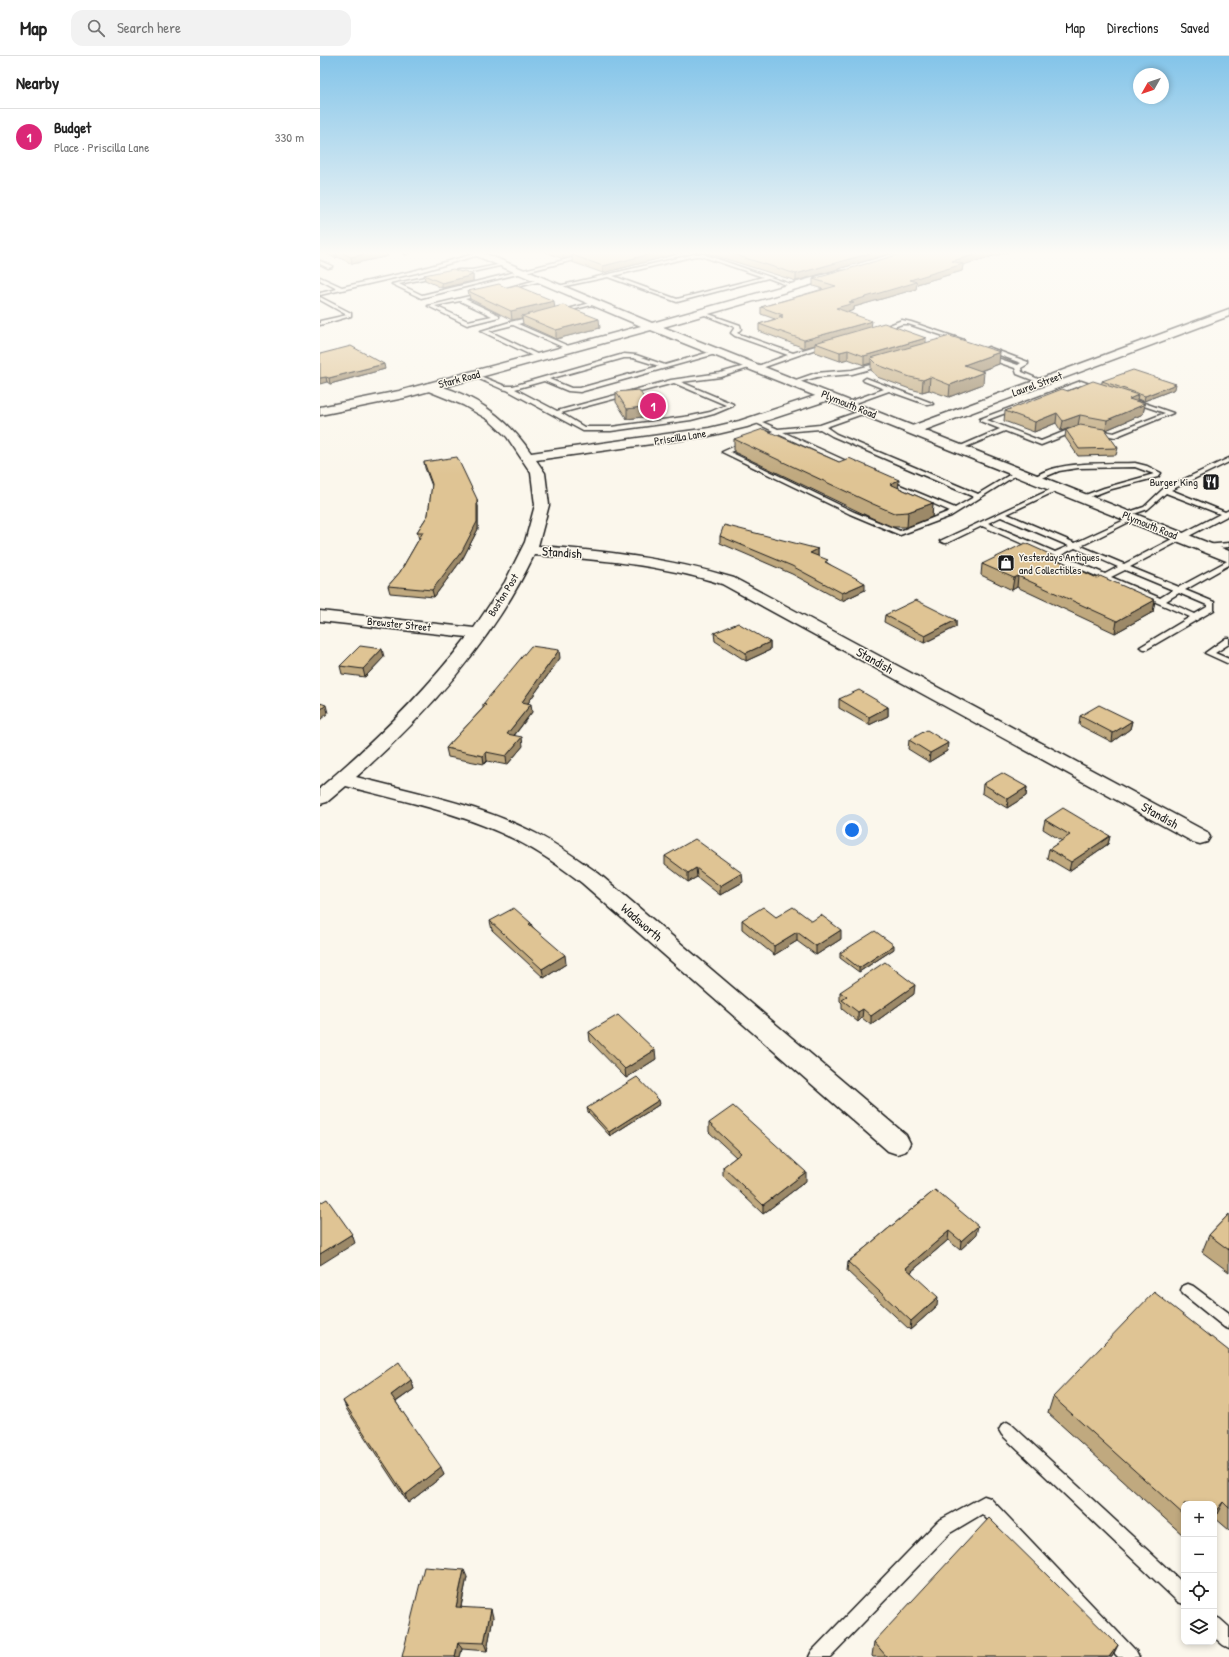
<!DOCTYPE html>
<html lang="en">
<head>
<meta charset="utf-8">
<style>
	:root { --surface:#fff; --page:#f2f2f2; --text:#222; --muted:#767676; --line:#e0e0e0; --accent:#db2777 }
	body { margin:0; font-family:"Patrick Hand",sans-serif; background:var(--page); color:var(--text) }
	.controls { position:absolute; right:12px; bottom:12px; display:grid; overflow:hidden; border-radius:8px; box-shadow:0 2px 6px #0003 }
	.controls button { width:36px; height:36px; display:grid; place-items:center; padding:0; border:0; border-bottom:1px solid var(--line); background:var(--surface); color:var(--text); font:20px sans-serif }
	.compass { position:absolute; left:813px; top:12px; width:36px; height:36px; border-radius:50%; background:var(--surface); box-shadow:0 2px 6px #0003; rotate:230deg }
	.you { position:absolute; left:532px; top:774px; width:14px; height:14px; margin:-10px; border:3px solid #fff; border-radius:50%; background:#1a73e8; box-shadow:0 0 0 6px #1a73e833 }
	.badge { display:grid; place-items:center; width:26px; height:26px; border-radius:50%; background:var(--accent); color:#fff; font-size:13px; font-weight:700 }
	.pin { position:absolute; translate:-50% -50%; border:2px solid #fff; box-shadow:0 1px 4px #0006 }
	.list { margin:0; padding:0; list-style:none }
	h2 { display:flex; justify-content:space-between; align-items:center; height:52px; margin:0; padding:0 16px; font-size:17px }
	h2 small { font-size:13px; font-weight:400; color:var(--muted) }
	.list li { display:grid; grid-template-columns:26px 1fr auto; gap:12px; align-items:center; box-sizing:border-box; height:56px; padding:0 16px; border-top:1px solid var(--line) }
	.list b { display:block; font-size:15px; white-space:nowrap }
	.list p { margin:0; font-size:13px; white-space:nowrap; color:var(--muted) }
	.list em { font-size:13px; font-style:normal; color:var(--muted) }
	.icon { flex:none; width:22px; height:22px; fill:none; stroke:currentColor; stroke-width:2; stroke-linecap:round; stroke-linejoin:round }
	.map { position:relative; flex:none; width:909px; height:1601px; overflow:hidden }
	header { display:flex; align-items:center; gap:24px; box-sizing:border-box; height:56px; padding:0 20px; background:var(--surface); border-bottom:1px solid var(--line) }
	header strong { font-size:19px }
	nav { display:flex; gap:22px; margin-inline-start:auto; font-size:14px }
	.search { width:280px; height:36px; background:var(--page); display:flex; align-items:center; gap:10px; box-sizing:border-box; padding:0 14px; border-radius:12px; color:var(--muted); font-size:15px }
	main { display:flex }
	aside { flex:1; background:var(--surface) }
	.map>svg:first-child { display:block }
</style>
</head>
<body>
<header>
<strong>Map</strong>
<div class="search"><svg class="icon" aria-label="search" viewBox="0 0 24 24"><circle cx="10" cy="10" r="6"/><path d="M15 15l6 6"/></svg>Search here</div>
<nav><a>Map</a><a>Directions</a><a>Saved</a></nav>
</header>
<main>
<aside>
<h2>Nearby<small></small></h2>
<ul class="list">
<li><span class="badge">1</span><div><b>Budget</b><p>Place · Priscilla Lane</p></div><em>330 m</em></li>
</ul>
</aside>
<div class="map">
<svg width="909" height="1601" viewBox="0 0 909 1601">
	<rect width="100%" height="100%" fill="#fbf7ec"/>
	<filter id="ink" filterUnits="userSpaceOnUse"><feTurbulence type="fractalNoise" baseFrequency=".025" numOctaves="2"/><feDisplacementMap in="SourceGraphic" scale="8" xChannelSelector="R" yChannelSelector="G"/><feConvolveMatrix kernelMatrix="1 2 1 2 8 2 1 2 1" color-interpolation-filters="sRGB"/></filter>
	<g filter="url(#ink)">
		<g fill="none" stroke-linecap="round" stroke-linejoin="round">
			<!-- lane casing -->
			<g stroke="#1c1c1c" stroke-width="3">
				<path id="lane" d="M81 195H86L88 197 86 198Z
					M281 195H290L101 242 72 228 138 214H152L182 208 184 209 152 216H138L79 228 102 239Z
					M157 197 159 199 96 217 0 239V237L17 233 0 224V221L22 231 93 215Z
					M375 198H383L476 230 472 231 448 222 357 246 288 221 236 232 234 231ZM375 200H381L443 221 357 243 293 220Z
					M0 205 12 210V211L8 212 0 208Z
					M220 223 222 225 185 234 183 233Z
					M162 237 164 239 145 243 179 259V261L147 269 108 250ZM140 245 172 260 148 265 115 250Z
					M0 241 31 257V260L0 269V265L27 259 0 244Z
					M274 246 276 248 239 257 237 256Z
					M380 255 420 269 421 273 417 277 419 278 473 297 505 287 510 288 439 313H435V311L468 299 415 280 411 277 415 271 380 257Z
					M215 260 218 262 217 263 198 268 253 292V294H249L193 269 169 275 223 301V303L221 304 161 275 190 266Z
					M582 264 591 266 644 284 639 285 588 268H582L565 274 562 272Z
					M668 291 708 306V308L701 312 702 316 725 326 720 327 697 318 695 312 666 302V300L668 299 698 309 701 307 666 294V292Z
					M397 294 399 295V297L260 336 248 335 224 325 195 333 237 355 351 324 400 317 432 308 435 310 401 321 361 326 413 348V350L394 358 371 364 291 375H263L187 334 182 333 150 319 155 318 185 330H193L304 298 316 299 345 309ZM304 302H313L339 310 260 332H251L229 323ZM354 327 406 349 390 356 371 360 291 371H264L241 357Z
					M563 306 566 308 565 309 532 318 497 321 473 328 470 326 496 317 532 314Z
					M546 322 612 347 613 348 608 349 569 335 530 349H526V347L564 333 544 325 543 324Z
					M761 325 853 357 795 381 759 374 721 389 685 375 641 393 636 392 680 373 660 365V363ZM761 329 845 357 794 377 758 370 721 385 667 364Z
					M546 353 549 355 548 356 506 371 516 378 658 438 696 415 701 416 631 460 580 479 530 458 402 396 424 386H428V388L410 396 534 456 580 475 630 455 566 427V425H570L635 452 654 441 512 380 500 373 463 376 535 409V411H531L458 378 443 383H439V381L453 375 430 364 435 363 458 373 500 369Z
					M909 402V406L851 434 905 456 909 454V459L810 511 859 531 909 504V509L865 534 894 546V554L827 593H824L820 591 870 561 662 470 627 487H624L620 485 738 430 740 431V433L687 458 755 487 811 461H815V463L761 490 804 508 900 458 846 437 828 453 805 461 803 460V458L824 451 843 433ZM681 461 749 490 735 496 668 467ZM755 492 798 511 785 518 741 499ZM805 514 853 534 840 542 791 521ZM859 537 887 549V551L875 558 846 545Z
					M815 407 827 410 841 417 838 421 788 434 762 444 760 443V441L784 432 834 418 815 411 758 412 739 415 715 425 712 423C734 404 786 408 815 407Z
					M909 487V491L884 493 880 491 884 489Z
					M906 582H909V588L895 597 909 603V608L885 597Z
					M868 1228 873 1230 909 1257V1273L904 1271 863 1238 861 1234 863 1230Z
					M687 1366 692 1369 864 1528V1548L858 1546 682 1379 679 1374 682 1369Z
					M664 1440 670 1442 816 1595 819 1601H798L662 1458 630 1477 510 1601H489L492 1595 618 1465Z
					M894 1560 900 1563 909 1571V1592L903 1589 894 1581Z"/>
			</g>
			<!-- street casing -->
			<g stroke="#1c1c1c" stroke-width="3">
				<path id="street" d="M909 253V260L597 377H589L587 374 589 371Z
					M110 327C153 338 187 361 211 397L389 372 419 365 504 337H512L514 340 512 343 427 371 389 380 216 404 225 417 229 449 218 490C285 495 349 502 414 522L887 776 890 781 887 786 880 788 873 786 402 528C341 509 278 503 214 499 174 583 106 660 36 721 95 736 156 748 211 775 234 786 256 802 278 817L586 1079 590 1087 586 1095 577 1098 568 1095 262 827C241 811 220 796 196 784 143 757 83 745 26 730L7 746 0 748V732C54 686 104 637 147 581L0 565V555L154 572 185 526 205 486 215 449 211 417 187 381 169 364 143 349 106 334 104 331 106 328Z"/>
			</g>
			<!-- secondary casing -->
			<g stroke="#1c1c1c" stroke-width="3">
				<path id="secondary" d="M145 195H159L332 267 517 215H525L526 217 525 219 343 271 909 495V506L331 274 84 342 0 359V351L79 335 321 270Z"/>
			</g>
			<!-- lane -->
			<use href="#lane" fill="#fbf7ec" fill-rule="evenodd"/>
			<!-- street -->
			<use href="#street" fill="#fbf7ec" fill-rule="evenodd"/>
			<!-- secondary -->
			<use href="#secondary" fill="#fbf7ec" fill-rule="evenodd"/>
		</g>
		<!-- wall -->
		<path fill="#c0a97f" stroke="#1c1c1c" d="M1 195H67L68 200 32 208 18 201 15 202Z
			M224 195H581L476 225 387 197 365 196 283 217 252 206V201L243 203Z
			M643 209 642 215 597 228 596 233 534 251V254L527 256 551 271 679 308 661 315 663 328 629 341 609 334 602 336 590 333 557 321 551 314V307L544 309 528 303 520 305 495 296V289L484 292 439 275V268L455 263 441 258V251L503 233 493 230V223Z
			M141 216 153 219V225L122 232 105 224 104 219Z
			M148 235 234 251 280 272 236 283 203 268 202 262 192 264 150 243Z
			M0 298 65 313 10 328 7 326Z
			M782 325 855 333 824 345 817 343V345L825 348 823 358 786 374H784L798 392 796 399 758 400 745 381 746 374 760 369H758L741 375 736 367 714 376 684 365 685 355 748 335 782 327Z
			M296 336 329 350 330 360 307 363 296 346Z
			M414 383 579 432 613 447 612 461 587 471H573L552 462 414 396Z
			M104 406 158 450V473L143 502 114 541 70 537 68 530 80 516 99 483 97 476 108 459 112 430 105 412Z
			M400 480 498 493V500L545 534 522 545 472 518 400 487Z
			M736 504 777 522 835 544 833 556 795 577 697 531 692 534 661 519 662 508Z
			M565 559 636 564V571L604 587 564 566Z
			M394 577 450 586V594L426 605 395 585Z
			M64 601 45 621 22 618 20 610Z
			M240 602 208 647 212 656 194 680 203 690 187 709 167 705 164 708 128 701 126 692 163 652V648Z
			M519 643 568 651V660L549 669 519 652Z
			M760 660 812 665 810 673 792 686 759 669Z
			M589 684 627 695 609 706 588 693Z
			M663 728 707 731 706 740 687 752 662 737Z
			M725 764 790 780 788 788 749 815 727 802 729 793 742 785 723 773Z
			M345 800 423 826 400 839 377 821 368 826 345 808Z
			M456 861 492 865 521 883 496 899 477 885 454 899 422 873V864Z
			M170 865 211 867 212 870 246 908 224 922 172 874Z
			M574 893 539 916 520 902V897Z
			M520 936 594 938 551 969 542 962 538 966 522 953V947L520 945Z
			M269 976 336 1003 306 1022 270 985Z
			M340 1048 290 1080 268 1056 267 1052Z
			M389 1067 486 1125 443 1158 403 1120V1111L416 1101 389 1076Z
			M615 1134 656 1179 640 1194 628 1184 591 1216 617 1250 590 1274 527 1215 528 1206Z
			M909 1158V1216L882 1196 889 1179Z
			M909 1295V1474L895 1462 864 1448V1480L728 1357 733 1341Z
			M91 1324 94 1333 76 1346 124 1419 88 1447 27 1354 23 1345Z
			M147 1521 141 1551 173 1561 167 1595 142 1593 140 1601H82Z
			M554 1586 798 1589 792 1601H553L552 1600Z"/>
		<!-- shaded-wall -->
		<path fill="#9c8968" stroke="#1c1c1c" d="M14 195H16L18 201 15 202Z
			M57 195H67L68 200 32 208 31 201Z
			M245 195H273L252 199V201L243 203V196Z
			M342 195H365V196L283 217V210Z
			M558 195H581L476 225V218Z
			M668 195H691L643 209 642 215 597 228 596 233 534 251V254L516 260V252L529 246 590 224 632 205Z
			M153 219V225L122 232V227Z
			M234 245 235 254 202 260V262L192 264 191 255Z
			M279 263 280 272 236 283V274Z
			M552 265 551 272 495 287V289L484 292V284Z
			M606 282V291L551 302V307L544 309V300Z
			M528 294V303L520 305V296Z
			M680 296 679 308 643 321 644 309Z
			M64 308 65 313 10 328 9 322Z
			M664 316 663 328 629 341 630 329Z
			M6 321 7 326 0 328V322Z
			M610 321 609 334 602 336 603 324Z
			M856 328 855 333 824 345 825 340Z
			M818 339 816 349 809 343Z
			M825 348 823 358 786 374 787 364Z
			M329 350 330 360 307 363V353Z
			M737 357 736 367 714 376 715 366Z
			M760 359 758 369 741 375 743 365Z
			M579 424 578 438 570 428Z
			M157 443 158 450V473L143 502 114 541 112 534Z
			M613 447 612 461 587 471 588 456Z
			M498 493V501L490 497Z
			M698 520 697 531 692 534 694 522Z
			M545 527V534L522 545V537Z
			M835 544 833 556 795 577 797 565Z
			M636 564V571L604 587 605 580Z
			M450 586V594L426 605V597Z
			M62 593 64 601 45 621 43 613Z
			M239 594 240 602 203 654 202 646Z
			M211 648 212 656 188 687 187 678Z
			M6 649 8 657 0 664V654Z
			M568 651V660L549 669V661Z
			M812 665 810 673 792 686 793 677Z
			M202 681 203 690 187 709 186 700Z
			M628 687 627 695 609 706 610 697Z
			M166 696 167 705 164 708 163 700Z
			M707 731 706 740 687 752 688 743Z
			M790 780 788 788 749 815 751 806Z
			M376 812 377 821 368 826V817Z
			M422 817 423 826 400 839V830Z
			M521 874V883L496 899V890Z
			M477 876V885L454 899V890Z
			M574 889V893L539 916V912Z
			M245 899 246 908 224 922 222 913Z
			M595 929 594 938 551 969V960Z
			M543 953 542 962 538 966V956Z
			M335 994 336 1003 306 1022 305 1013Z
			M339 1044 340 1048 290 1080 289 1076Z
			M486 1116V1125L443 1158V1149Z
			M658 1170 656 1179 640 1194 641 1185Z
			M629 1175 628 1184 585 1221 586 1212Z
			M32 1178 35 1187 0 1209V1198Z
			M618 1241 617 1250 590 1274 591 1265Z
			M91 1324 94 1333 74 1347 71 1339Z
			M121 1411 124 1419 88 1447 85 1439Z
			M903 1446 895 1462 894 1463V1457Z
			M144 1514 147 1521 139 1559 136 1551Z
			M171 1553 173 1561 167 1595 164 1587Z
			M138 1586 142 1593 140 1601H135Z
			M798 1589 792 1601H789Z"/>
		<!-- building -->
		<path fill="#dfc494" stroke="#1c1c1c" d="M19 195H57L31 201Z
			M267 195H342L283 210 252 199Z
			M403 195H558L476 218Z
			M591 195H668L632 205 643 208 590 224 597 226 529 246 534 247 516 252 552 265 484 284 439 268 463 261 459 260 463 259 441 251 516 230 493 223Z
			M133 213 141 216 144 215 153 219 122 227 104 219Z
			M179 228 187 232 197 230 234 245 191 255 148 235Z
			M243 249 279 263 236 274 202 260Z
			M564 267 606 282 544 300 528 294 520 296 495 287Z
			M630 280 680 296 644 309 664 316 630 329 610 321 603 324 590 321 558 309 551 302Z
			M31 290 64 308 9 322 6 321 0 322V298Z
			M813 314 856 328 825 340 782 325Z
			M773 325 818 339 809 343 825 348 787 364 760 359 743 365 737 357 715 366 685 355 742 333 748 335Z
			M319 334 329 350 307 353 296 336Z
			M760 369 784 373 798 392 759 393 746 374Z
			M443 373 519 406 529 402 579 424 570 428 613 447 588 456 574 457 553 448 414 383Z
			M137 401 157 443V466L142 495 112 534 68 530 80 516 103 476H97L108 459 112 428 104 406Z
			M404 469 498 493 490 497 508 504 505 506 545 527 522 537 472 510 400 480Z
			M705 487 736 501 733 502 777 522 780 520 835 544 797 565 698 520 694 522 662 508Z
			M596 544 636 564 605 580 565 559Z
			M418 567 450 586 426 597 394 577Z
			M40 590 62 593 43 613 20 610Z
			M211 590 239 594 202 646 211 648 187 678 202 681 186 700 166 696 163 700 126 692 166 649 163 648Z
			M539 634 568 651 549 661 519 643Z
			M0 647 6 649 0 654Z
			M779 649 812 665 793 677 760 660Z
			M607 674 628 687 610 697 589 684Z
			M682 717 707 731 688 743 663 728Z
			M743 752 790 780 751 806 729 793 750 779 725 764Z
			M375 783 422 817 400 830 376 812 368 817 345 800Z
			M443 851 456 861 473 851 492 865 501 859 521 874 496 890 477 876 454 890 422 864Z
			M194 852 211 867 209 868 245 899 222 913 170 865Z
			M555 875 574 889 539 912 520 897Z
			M565 906 595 929 551 960 543 953 538 956 522 944 527 941 520 936Z
			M298 959 335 994 305 1013 269 976Z
			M317 1021 339 1044 289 1076 267 1052Z
			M413 1050 486 1116 443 1149 403 1111 421 1097 389 1067Z
			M615 1134 658 1170 641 1185 629 1175 586 1212 618 1241 591 1265 528 1206Z
			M7 1143 32 1178 0 1198V1147Z
			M909 1158V1194L889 1179Z
			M834 1236 909 1295V1452L903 1446 894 1457V1448H864V1459L733 1341Z
			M79 1306 91 1324 71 1339 121 1411 85 1439 23 1345Z
			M669 1462 798 1589 789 1601H567L554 1586Z
			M104 1511 144 1514 136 1551 171 1553 164 1587 138 1586 135 1601H82Z"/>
	</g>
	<!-- sky -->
	<linearGradient id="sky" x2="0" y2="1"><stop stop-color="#83c4e9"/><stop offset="0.47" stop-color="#fdfbf6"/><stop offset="1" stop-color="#fdfbf6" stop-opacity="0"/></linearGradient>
	<rect width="909" height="419" fill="url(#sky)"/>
	<!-- icons -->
	<defs>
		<g id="restaurant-square" transform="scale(0.9)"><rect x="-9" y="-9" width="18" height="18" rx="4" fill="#1c1c1c" stroke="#fbf7ec"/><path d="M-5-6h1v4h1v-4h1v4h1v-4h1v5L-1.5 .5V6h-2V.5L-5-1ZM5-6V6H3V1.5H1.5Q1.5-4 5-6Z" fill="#fff"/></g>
		<g id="shop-square" transform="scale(0.9)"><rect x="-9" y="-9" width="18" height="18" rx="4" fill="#1c1c1c" stroke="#fbf7ec"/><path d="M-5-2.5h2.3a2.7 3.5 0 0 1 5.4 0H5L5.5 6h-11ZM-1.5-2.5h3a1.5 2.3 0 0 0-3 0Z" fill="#fff"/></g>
	</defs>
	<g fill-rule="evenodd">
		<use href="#restaurant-square" x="891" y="426"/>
		<use href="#shop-square" x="686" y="507"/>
	</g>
	<g text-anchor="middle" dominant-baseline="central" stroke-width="3" stroke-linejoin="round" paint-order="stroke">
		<!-- far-street labels -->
		<g font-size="11" fill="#1c1c1c" stroke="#fbf7ec">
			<text transform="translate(139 323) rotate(-15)">Stark Road</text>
			<text transform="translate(717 328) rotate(-20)">Laurel Street</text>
			<text transform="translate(529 348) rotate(22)">Plymouth Road</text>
			<text transform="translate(360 381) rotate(-9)">Priscilla Lane</text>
			<text transform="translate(830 469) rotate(22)">Plymouth Road</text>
			<text transform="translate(183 539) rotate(-58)">Boston Post</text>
			<text transform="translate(79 568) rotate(6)">Brewster Street</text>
		</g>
		<!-- far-poi labels -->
		<g font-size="11" fill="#1c1c1c" stroke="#fbf7ec" text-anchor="end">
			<text x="878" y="426">Burger King</text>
			<text x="699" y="501" text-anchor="start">Yesterdays Antiques<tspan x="699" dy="13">and Collectibles</tspan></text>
		</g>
		<!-- street labels -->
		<g font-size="13" fill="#1c1c1c" stroke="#fbf7ec">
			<text transform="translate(242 496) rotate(4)">Standish</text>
			<text transform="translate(555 604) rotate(29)">Standish</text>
			<text transform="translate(840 759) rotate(29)">Standish</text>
			<text transform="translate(322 866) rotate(41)">Wadsworth</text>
		</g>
	</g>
</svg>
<div class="controls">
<button>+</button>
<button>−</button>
<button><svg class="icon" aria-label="locate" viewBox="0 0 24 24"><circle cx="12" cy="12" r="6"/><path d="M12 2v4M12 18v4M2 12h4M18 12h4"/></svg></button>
<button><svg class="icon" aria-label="layers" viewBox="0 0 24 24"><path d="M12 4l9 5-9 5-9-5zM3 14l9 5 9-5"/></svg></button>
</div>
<svg class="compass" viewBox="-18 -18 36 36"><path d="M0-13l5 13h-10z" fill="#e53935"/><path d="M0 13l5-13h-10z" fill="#767676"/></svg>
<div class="you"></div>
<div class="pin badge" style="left:333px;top:350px">1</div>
</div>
</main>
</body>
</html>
